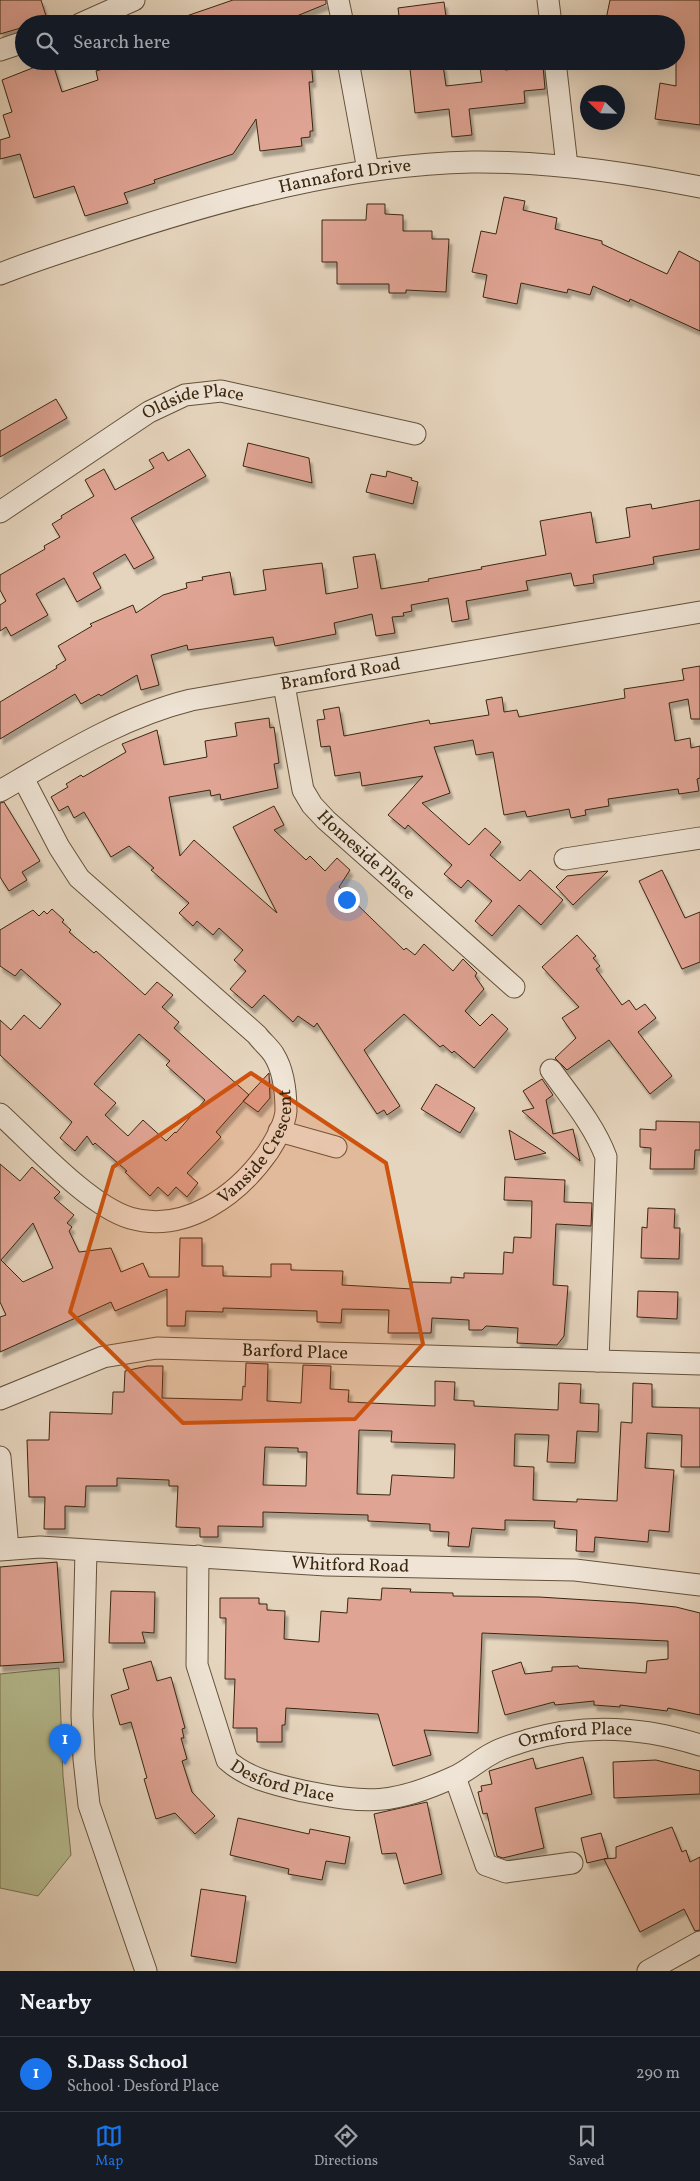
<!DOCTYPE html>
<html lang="en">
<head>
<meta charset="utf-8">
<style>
	:root { --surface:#171b24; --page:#20242c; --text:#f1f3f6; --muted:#9ea1a6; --line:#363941; --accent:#1a73e8 }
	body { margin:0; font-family:Vollkorn,serif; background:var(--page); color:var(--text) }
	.compass { position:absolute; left:580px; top:85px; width:45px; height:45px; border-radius:50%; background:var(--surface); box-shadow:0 5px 20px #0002; rotate:293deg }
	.you { position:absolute; left:346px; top:899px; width:18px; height:18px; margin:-12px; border:4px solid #fff; border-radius:50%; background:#1a73e8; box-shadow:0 0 0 8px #1a73e833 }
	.badge { display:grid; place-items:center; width:32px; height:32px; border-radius:50%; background:var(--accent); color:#fff; font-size:16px; font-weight:700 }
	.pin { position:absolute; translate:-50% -41px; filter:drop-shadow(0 1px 2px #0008) }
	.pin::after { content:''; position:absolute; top:26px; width:18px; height:15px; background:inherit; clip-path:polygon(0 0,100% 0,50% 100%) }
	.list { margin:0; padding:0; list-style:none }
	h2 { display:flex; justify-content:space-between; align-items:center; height:65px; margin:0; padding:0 20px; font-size:21px }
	h2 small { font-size:16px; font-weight:400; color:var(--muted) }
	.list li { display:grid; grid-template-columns:32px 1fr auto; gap:15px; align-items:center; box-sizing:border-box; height:75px; padding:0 20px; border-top:1px solid var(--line) }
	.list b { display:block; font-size:19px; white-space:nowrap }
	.list p { margin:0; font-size:16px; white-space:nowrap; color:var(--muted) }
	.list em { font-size:16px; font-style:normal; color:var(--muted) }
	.icon { flex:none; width:28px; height:28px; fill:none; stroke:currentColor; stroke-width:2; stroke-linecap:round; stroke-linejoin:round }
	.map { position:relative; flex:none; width:700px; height:1971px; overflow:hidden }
	.search { position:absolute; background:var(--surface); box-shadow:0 5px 20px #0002; left:15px; right:15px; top:15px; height:55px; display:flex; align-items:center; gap:12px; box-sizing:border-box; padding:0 18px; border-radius:28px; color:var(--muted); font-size:19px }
	.sheet { height:140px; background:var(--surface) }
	nav { display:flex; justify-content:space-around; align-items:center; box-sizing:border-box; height:70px; border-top:1px solid var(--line); background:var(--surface); font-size:14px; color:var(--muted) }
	nav a { display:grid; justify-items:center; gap:2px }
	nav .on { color:var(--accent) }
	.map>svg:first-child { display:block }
</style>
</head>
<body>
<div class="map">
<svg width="700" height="1971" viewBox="0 0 700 1971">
	<defs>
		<filter id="shadow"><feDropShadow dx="3" dy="5.5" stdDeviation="1" flood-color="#0004"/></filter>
	</defs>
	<rect width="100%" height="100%" fill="#e6d5be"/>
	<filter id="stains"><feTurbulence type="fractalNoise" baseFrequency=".004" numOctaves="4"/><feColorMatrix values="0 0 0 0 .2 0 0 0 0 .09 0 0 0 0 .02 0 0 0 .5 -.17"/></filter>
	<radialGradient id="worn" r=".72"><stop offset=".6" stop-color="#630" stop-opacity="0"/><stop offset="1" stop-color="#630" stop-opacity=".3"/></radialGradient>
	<!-- green -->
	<path fill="#b6bd91" stroke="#787250" d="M59 1668 63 1776 71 1855 38 1896 0 1888V1674Z"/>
	<!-- building -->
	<path fill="#e0a494" stroke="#392710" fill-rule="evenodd" filter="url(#shadow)" d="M0 0H41L47 19 24 24V27L0 34Z
		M233 0H326V4L287 20 289 24H172V21Z
		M610 0H700V125L655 119 660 83 676 86V24H605Z
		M444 2 447 24H400L398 8Z
		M33 61H52L62 92 98 80 96 71 116 65 115 61H311L313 82H309L313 131H310V137L301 138 302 146 260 151 256 119 233 154 154 180 155 183 124 193 128 203 85 216 74 186 34 198 20 154 0 159V140L10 137 3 115 12 112 2 80 35 67Z
		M479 61H504L505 70 543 66 545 89 524 91 525 103 469 109 472 135 452 137 449 109 415 113 410 69 443 65 446 86 482 82Z
		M504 197 525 201 523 210 557 218 555 229 602 241V244L667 274 679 251 700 262V331L630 299 629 302 593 286 590 295 568 289 567 293 521 283 517 304 483 297 487 275 472 272 481 231 496 234Z
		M367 204H385V214L403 215V231H432V239H449L446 292 406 290V293H389V284H337V262H322V220H366Z
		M56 399 67 418 0 457V431Z
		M248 443 309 458 312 483 243 466Z
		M189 449 206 476 131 518 154 558 134 569 125 554 93 573 101 588 77 602 64 578 36 594 48 615 11 636 6 627 0 631V605L6 601 0 590V575L45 549 44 546 60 537 52 524 62 518 61 516 94 496 85 480 104 469 115 490 154 468 149 460 163 452 168 461Z
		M387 471 412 478 411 480 418 482 413 504 366 492 371 474 386 477Z
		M700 500V549L653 557 654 564 593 575 594 583 574 586 571 573 526 581 528 590 466 601 469 619 452 622 448 598 411 605 412 611 403 613 404 616 392 617 395 633 376 636 372 614 334 623 336 634 275 646 273 637 188 650 187 645 151 655 159 685 141 690 137 675 101 696 99 694 81 704 75 694 0 739V702L57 668 56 666 66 660 58 646 92 626 90 624 133 605 136 613 163 595 187 588 186 583 203 580 202 577 230 572 234 595 266 590 263 570 322 563 326 594 358 588 353 557 375 554 381 589 429 581 428 579 482 569 481 567 546 555 540 521 591 512 596 543 630 537 626 508 651 504 652 509Z
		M700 666V719H691L688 699 669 703 675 741 690 738 691 748 700 746V778L697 779 699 791 679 794 678 789 608 799 609 806 585 810 586 815 571 818 569 809 527 817 525 811 504 815 493 752 476 755 473 740 434 747 450 793 422 803 469 845 485 828 501 842 490 855 520 881 530 870 563 900 541 925 519 905 492 936 475 921 492 901 468 880 461 888 444 874 452 865 408 825 405 829 388 815 423 776 362 786 360 772 335 776 330 746 321 747 317 720 325 719 323 710 339 707 344 736 429 720 430 724 489 715 486 700 502 697 504 712 517 710 519 717 625 698 624 689 684 680 682 669Z
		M269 718 270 728 274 727 279 763 274 764 278 788 221 800 220 794 211 796 210 790 169 797 180 856 194 840 277 913 233 827 274 806 284 825 274 830 306 860 310 856 325 871 337 858 350 870 339 887 404 950 406 948 415 955 424 944 453 971 463 959 477 973 475 976 484 989 465 1011 480 1026 492 1014 508 1029 474 1068 454 1051 452 1053 443 1045 440 1047 404 1014 364 1050 400 1106 387 1115 384 1110 377 1114 317 1023 314 1027 298 1016 293 1022 264 995 252 1008 230 989 246 971 234 960 243 950 219 928 213 935 197 921 193 926 179 913 189 903 151 870 154 868 129 846 111 857 84 812 74 818 68 806 59 811 51 797 68 787 66 784 81 775 83 777 126 752 122 744 157 730 164 765 207 757 205 741 237 736 235 723Z
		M4 802 40 861 22 872 27 880 9 891 0 877V803Z
		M662 870 685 918 700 912V962L682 969 639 881Z
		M608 871 573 905 556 887 567 876Z
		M52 909 64 920 62 922 71 930 69 932 94 953 96 951 145 995 157 982 173 995 162 1007 179 1022 174 1028 249 1095 216 1132 221 1137 187 1173 198 1183 187 1197 176 1187 168 1196 158 1187 150 1196 125 1172 127 1171 95 1143 93 1145 87 1136 75 1151 60 1138 72 1122 0 1055V1020L11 1030 24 1015 40 1029 61 1004 21 969 15 976 0 966V930L33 910 39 916 44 911 47 914ZM139 1034 170 1061 166 1065 205 1100 176 1133 175 1132 166 1141 143 1120 128 1136 105 1115 116 1103 94 1084Z
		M577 935 596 956 593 958 600 966 596 969 622 1005 629 1000 636 1010 645 1004 656 1018 638 1032 672 1076 650 1094 609 1040 567 1070 555 1058 576 1038 562 1018 579 1007 542 967Z
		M269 1073 270 1098 258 1112 243 1101Z
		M542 1079 553 1095 546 1100 553 1134 573 1129 580 1161 522 1111 534 1108 523 1091Z
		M436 1084 475 1108 460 1133 421 1109Z
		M656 1121 700 1122V1150H695L694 1169H650L651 1148 640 1147V1129L656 1130Z
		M509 1130 546 1153 515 1160Z
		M0 1164 20 1181 32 1167 60 1192 54 1198 74 1215 67 1223 72 1227 69 1231 79 1252 111 1248 121 1272 143 1263 149 1277H179L180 1238H202V1266H223V1276L271 1277V1264H291V1270L343 1271 342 1285 412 1289V1282L451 1283V1277L464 1278V1273L503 1274 504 1252 513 1253 514 1237 531 1238 532 1201 504 1200 505 1177 565 1180 564 1202 592 1203 591 1226 556 1224 553 1285 568 1286 564 1336 557 1345 517 1343 518 1328 486 1326 482 1330H469V1320L432 1318 431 1333H388L389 1310 342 1309 341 1323 317 1322V1311L223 1308V1312L186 1311 185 1326H167V1289L115 1311 111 1302 0 1352V1317L6 1315 0 1302ZM33 1223 53 1268 23 1282 1 1260Z
		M648 1208 675 1209 674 1228H680L679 1259 641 1258 642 1227 647 1228Z
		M638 1291 678 1292 677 1319 637 1317Z
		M246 1363 268 1364 267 1401 301 1403 303 1365 331 1366 330 1389 349 1390 348 1402 435 1406V1381L455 1382 454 1400 474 1401V1406L558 1410 559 1383 581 1384 580 1403 599 1404 598 1432 577 1431 575 1463 547 1462 549 1435 515 1434 514 1466 534 1467 533 1500 577 1502V1499L617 1501 621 1422 632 1423 633 1383 652 1384V1407L700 1408V1467H681L682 1435 647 1433 645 1468 674 1470 669 1532 649 1530 648 1542 595 1537 594 1552 576 1551 577 1530 554 1528 555 1521 505 1520V1530L472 1528 469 1547 448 1546 449 1532 430 1531V1524L368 1521V1515L263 1512V1527L218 1526V1537H200V1528L176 1527 178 1486H169V1480L117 1478V1486H86L85 1507 65 1506V1529H44L45 1497H29L27 1440H49L50 1412 112 1414 113 1392H124L125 1371 147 1366H163L162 1398 242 1400 243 1386 245 1387ZM359 1430 392 1431 391 1442 455 1444 454 1478 392 1475 390 1495 357 1494ZM265 1447 298 1448V1452H307L306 1486 263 1485Z
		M57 1562 64 1662 0 1666V1567Z
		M382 1588 411 1589 410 1592 453 1593V1596L539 1597 636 1603 676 1607 700 1613V1715L668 1708 667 1711 620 1705V1707L594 1705V1701L555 1705 554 1702 505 1715 492 1671 521 1662 525 1674 552 1671V1667L578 1666 579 1668 646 1673 647 1661 668 1659V1641L482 1633 478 1733 424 1730 431 1755 393 1766 378 1714 286 1708 285 1725H282V1742H257V1728H233L235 1679H225L226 1618H220V1598H259V1604H267V1610L285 1611 284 1639 319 1642 321 1611 347 1613 348 1598 381 1600Z
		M111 1591 155 1592 154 1633 142 1632 145 1643H109Z
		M151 1661 157 1681 171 1677 185 1728 182 1729 184 1738H181L187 1759 182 1761 192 1792 215 1816 195 1834 175 1813 156 1819 144 1779 147 1778 131 1722 120 1725 111 1695 129 1689 123 1669Z
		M583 1757 592 1794 535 1808 544 1848 503 1858 497 1856 487 1813 483 1814 478 1792 482 1791 481 1786 492 1784 489 1771 533 1758 536 1769Z
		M656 1760 700 1771V1794L614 1798 613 1762Z
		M427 1802 442 1874 404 1884 396 1853 382 1854 374 1814Z
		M238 1818 309 1834 310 1829 350 1837 345 1864 326 1861 322 1880 288 1874 289 1869 230 1855Z
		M672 1827 682 1852 686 1850 690 1862 700 1857V1930L695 1931 684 1909 640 1932 604 1859 616 1858V1847Z
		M601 1833 608 1858 587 1863 581 1838Z
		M201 1889 246 1896 236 1963 191 1956Z"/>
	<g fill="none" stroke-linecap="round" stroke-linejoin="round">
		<!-- minor casing -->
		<g stroke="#64523c" stroke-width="23">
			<g id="minor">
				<path d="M338 0 343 24"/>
				<path d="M548 0 551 24"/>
				<path d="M80 24 134 0"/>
				<path d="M0 50 24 42"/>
				<path d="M348 61 368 170"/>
				<path d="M555 61 567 166"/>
				<path id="s1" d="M0 274C35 260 71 249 107 237 226 198 346 165 472 162 549 161 625 172 700 187"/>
				<path id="s2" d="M0 512 149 412 185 395 221 391 415 434"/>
				<path id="s3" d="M284 685 303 790 312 805 326 820 514 987"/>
				<path id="s4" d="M0 791C62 755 122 717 191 700L700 612"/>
				<path d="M565 859 700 838"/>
				<path d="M551 1070C571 1098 594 1125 606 1157L598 1361"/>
				<path id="s5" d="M0 1114C32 1143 89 1206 130 1218 185 1234 238 1195 268 1152 275 1141 285 1125 286 1111 286 1093 284 1071 274 1055 270 1048 262 1042 257 1035L79 878 59 847 23 778"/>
				<path d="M279 1131 336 1147"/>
				<path id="s6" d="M0 1399 103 1357 157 1348 700 1364"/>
				<path d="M0 1457 8 1549"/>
				<path id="s7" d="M0 1550 40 1547 326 1565 575 1570 700 1585"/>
				<path d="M86 1551 82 1715 84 1759 89 1805 146 1971"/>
				<path id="s8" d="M198 1556 197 1665 227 1760C248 1779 277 1785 303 1791 368 1804 393 1805 454 1777 468 1771 479 1760 493 1753 503 1747 517 1744 528 1740 586 1723 644 1727 700 1745"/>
				<path d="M455 1777 486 1865 506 1872 572 1863"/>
				<path d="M648 1971 700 1942"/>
			</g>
		</g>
		<!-- minor -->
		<use href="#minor" stroke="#efe4d5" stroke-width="21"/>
	</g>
	<!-- marked area -->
	<path fill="#ce520d" fill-opacity="0.2" stroke="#ce520d" stroke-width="4" stroke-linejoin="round" d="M251 1073 386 1163 423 1344 355 1419 183 1423 70 1312 113 1167Z"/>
	<g text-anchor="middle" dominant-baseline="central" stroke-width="5" stroke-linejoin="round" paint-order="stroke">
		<!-- street labels -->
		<g font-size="18" fill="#392710" stroke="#efe4d5">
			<text stroke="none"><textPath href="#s1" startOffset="359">Hannaford Drive</textPath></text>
			<text stroke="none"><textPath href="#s2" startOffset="226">Oldside Place</textPath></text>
			<text stroke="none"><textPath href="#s4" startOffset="364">Bramford Road</textPath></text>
			<text stroke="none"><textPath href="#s3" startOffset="198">Homeside Place</textPath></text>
			<text stroke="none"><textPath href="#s5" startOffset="330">Vanside Crescent</textPath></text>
			<text stroke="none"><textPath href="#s6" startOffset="304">Barford Place</textPath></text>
			<text stroke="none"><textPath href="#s7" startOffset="351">Whitford Road</textPath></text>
			<text stroke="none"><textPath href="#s8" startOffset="578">Ormford Place</textPath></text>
			<text stroke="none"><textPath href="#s8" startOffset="269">Desford Place</textPath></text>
		</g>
	</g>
	<rect width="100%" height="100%" filter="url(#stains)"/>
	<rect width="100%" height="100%" fill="url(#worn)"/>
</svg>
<svg class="compass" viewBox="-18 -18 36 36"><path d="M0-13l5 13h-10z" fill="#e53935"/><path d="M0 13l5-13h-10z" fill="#9ea1a6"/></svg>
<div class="you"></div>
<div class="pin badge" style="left:65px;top:1765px">1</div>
<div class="search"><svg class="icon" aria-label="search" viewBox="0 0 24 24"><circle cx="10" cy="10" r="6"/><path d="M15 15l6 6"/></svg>Search here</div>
</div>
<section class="sheet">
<h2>Nearby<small></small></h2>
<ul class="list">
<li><span class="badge">1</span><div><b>S.Dass School</b><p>School · Desford Place</p></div><em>290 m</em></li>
</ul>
</section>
<nav>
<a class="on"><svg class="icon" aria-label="map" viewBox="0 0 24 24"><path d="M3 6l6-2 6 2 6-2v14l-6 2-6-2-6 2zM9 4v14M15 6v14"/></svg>Map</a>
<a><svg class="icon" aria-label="directions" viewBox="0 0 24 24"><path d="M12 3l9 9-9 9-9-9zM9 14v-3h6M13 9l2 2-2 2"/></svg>Directions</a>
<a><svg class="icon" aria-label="saved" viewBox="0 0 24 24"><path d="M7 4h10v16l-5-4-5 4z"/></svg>Saved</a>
</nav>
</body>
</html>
